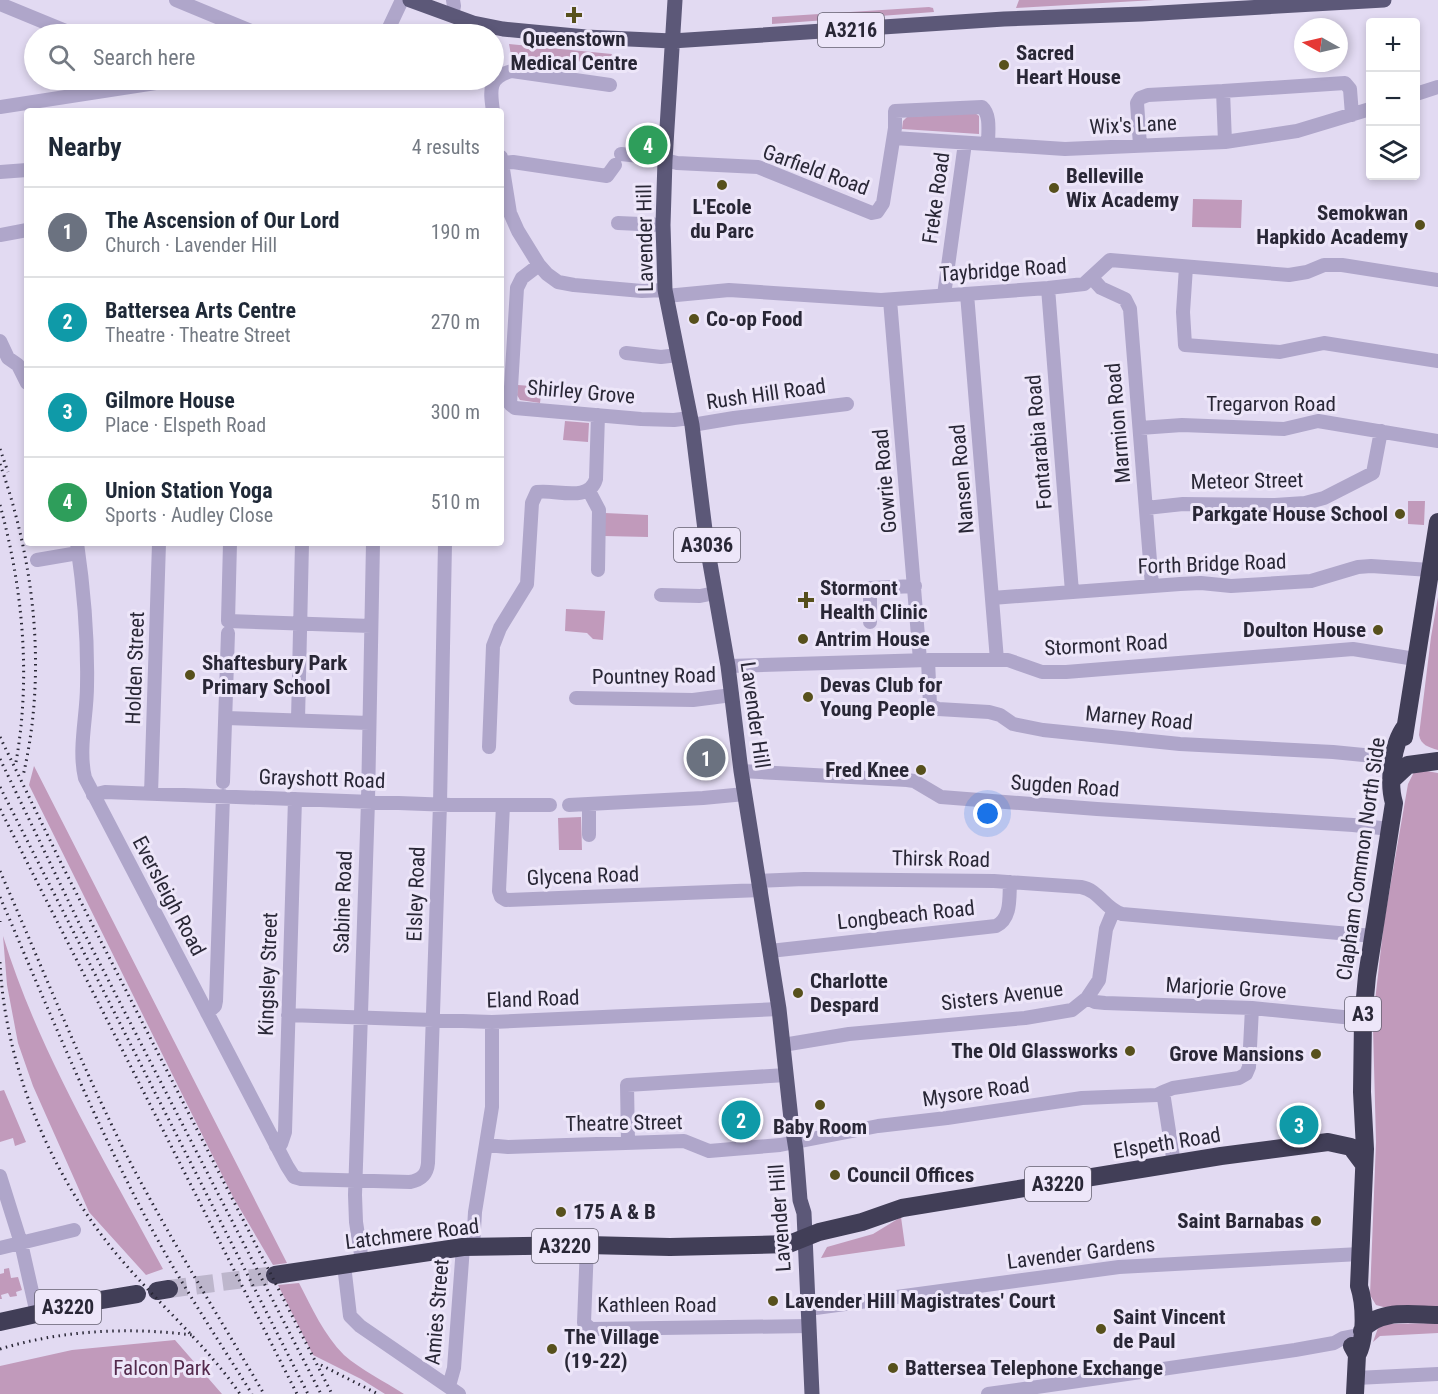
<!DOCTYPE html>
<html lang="en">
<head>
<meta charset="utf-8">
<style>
	:root { --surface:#fff; --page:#f6f6f7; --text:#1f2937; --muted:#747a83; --line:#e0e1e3; --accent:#111827 }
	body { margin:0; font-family:"Roboto Condensed",sans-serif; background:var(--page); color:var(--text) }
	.controls { position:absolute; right:18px; top:18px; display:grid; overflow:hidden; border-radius:6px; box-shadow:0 3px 9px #0003 }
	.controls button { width:54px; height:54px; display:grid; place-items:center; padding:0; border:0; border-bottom:2px solid var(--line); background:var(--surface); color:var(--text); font:30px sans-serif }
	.compass { position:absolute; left:1294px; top:18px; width:54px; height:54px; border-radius:50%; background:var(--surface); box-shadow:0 3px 9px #0003; rotate:278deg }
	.you { position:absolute; left:988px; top:814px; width:21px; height:21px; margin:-15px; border:4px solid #fff; border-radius:50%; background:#1a73e8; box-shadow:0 0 0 9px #1a73e833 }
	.badge { display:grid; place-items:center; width:39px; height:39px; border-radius:50%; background:var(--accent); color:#fff; font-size:20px; font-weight:700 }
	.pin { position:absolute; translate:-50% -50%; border:3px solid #fff; box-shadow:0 2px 6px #0006 }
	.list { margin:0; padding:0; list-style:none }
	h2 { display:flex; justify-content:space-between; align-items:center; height:78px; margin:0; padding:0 24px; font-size:26px }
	h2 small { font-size:20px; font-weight:400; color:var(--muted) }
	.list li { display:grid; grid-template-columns:39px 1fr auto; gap:18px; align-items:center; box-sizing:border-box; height:90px; padding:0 24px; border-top:2px solid var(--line) }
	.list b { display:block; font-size:22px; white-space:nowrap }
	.list p { margin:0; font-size:20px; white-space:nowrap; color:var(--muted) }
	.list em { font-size:20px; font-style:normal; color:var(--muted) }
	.icon { flex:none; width:33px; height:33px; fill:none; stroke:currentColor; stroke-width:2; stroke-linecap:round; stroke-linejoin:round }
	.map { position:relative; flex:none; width:1438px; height:1394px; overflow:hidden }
	.search { position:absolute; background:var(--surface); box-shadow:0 3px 9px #0003; left:24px; top:24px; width:480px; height:66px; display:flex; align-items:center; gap:15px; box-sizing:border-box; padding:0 21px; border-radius:33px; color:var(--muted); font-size:22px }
	.panel { position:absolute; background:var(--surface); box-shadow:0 3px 9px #0003; left:24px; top:108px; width:480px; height:438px; border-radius:6px }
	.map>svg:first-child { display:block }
</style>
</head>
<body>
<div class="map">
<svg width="1438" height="1394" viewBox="0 0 1438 1394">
	<rect width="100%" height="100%" fill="#e2daf2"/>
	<!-- green -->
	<path fill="#c19abb" d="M1019 0H1155L1016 8Z
		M929 7 933 8 934 12 772 24V17Z
		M509 44 612 54 608 64 511 55Z
		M975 113 979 116V134L902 129 903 121 907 117Z
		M1193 199 1242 200 1241 228 1192 227Z
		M518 385 542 387 540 403 520 400 517 395Z
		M565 421 589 423 588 442 563 440Z
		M1408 501H1425L1424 525 1408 524Z
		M605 513 648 515V537L604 536Z
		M1438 597V750C1428 747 1421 745 1419 735L1431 637Z
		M566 609 605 611 603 640 593 639 587 633 565 631Z
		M34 766 287 1263 273 1265 233 1197 29 785Z
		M1426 771 1438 773V1307L1387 1308 1376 1305 1370 1295 1376 1142 1373 1027 1375 1001 1384 922 1408 784 1414 772Z
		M581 817 582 850H559L558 818Z
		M3 936C39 1053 105 1161 163 1269L146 1275 89 1212 33 1086 18 1043 7 985Z
		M4 1090 26 1142 15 1146 13 1138 0 1142V1091Z
		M901 1217 905 1246 821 1258 827 1247 873 1234Z
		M9 1268 11 1278 18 1277 22 1290 16 1292 17 1296 10 1297 8 1293 1 1295 2 1299H0V1274L4 1273V1269Z
		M299 1283C312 1308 324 1335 344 1355 361 1370 384 1381 404 1394H385L361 1379 313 1355 278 1285Z
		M1438 1323V1333L1380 1336 1373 1342 1378 1328 1385 1324Z
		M175 1340 222 1394H0V1366L72 1350Z"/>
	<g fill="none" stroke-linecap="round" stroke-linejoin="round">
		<!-- highway-tunnel -->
		<path stroke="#bdb6cc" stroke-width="18" stroke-dasharray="18 9" stroke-linecap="butt" d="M169 1289 275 1275"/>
		<!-- minor -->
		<path stroke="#afa6ca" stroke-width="14" d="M176 0 258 34
			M0 4 73 34
			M452 15 454 6 453 0
			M386 34 402 0
			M1416 94 1438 87
			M0 107 175 80
			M493 111C490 90 488 77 512 71L610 85
			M894 138 1065 149 1225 142 1297 131 1370 109
			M1225 142 1223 91 1345 83 1350 89 1352 115
			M1140 145 1137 103 1140 98 1148 95 1223 91
			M621 154 657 158 677 163 758 167 872 213 877 212 883 203 895 128V111L982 107C991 115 988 132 988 144
			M501 157 510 213 518 231 539 265 547 274 558 282 574 285 642 291 665 290
			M502 163 513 162 607 176 615 165
			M0 172 27 170
			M618 223 663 225
			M0 235 27 230
			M539 265 522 278 517 288 510 404 515 408 641 419 674 420 690 418
			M1186 267 1183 312 1185 345 1280 352 1324 343 1438 361
			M1092 278 1101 288 1125 299 1130 309 1152 586
			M1048 288 1072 592
			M967 294 997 660
			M944 295 965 143
			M666 296 729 290 881 300 1048 288 1084 284 1110 260 1289 275 1307 272 1324 265H1342L1438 280
			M890 300 920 660
			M0 341 8 358 18 365 27 383
			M626 353 661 357 678 355
			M692 425 734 418 847 404
			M1140 428 1182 425 1284 429 1318 421 1438 441
			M589 491 599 510 598 570
			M1146 508 1183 504 1275 505 1305 503 1324 498 1373 473 1381 431
			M77 543C84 591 88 638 87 686 87 716 78 749 85 778L287 1166 294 1177 301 1179 410 1182C421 1180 427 1175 428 1163L440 804 445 543
			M230 543 228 621 371 626
			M37 560 78 553
			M661 595 700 596 715 593
			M992 598 1180 584 1201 583 1231 586 1311 581 1358 567 1371 566 1430 570
			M870 622V588L915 586
			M928 660 930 705 938 709 989 712 1000 715 1013 724 1043 730 1180 744 1333 752 1394 758
			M728 666 928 660H1008L1042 672H1066L1353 649 1415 659
			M576 698 693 700 732 695
			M226 718 369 723
			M298 720 302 543
			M489 747 493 646 500 628 527 584 532 503 537 492C556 489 589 503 596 479L598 415
			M741 771 907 780 914 781 941 797 1097 809 1353 825 1390 829
			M223 782 228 633
			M151 794 159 543
			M93 795 105 792 451 805H550
			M503 805 499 891 501 897 506 900 761 890
			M569 805 703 798 745 794
			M589 835V804
			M759 881 804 879 994 881 1081 887C1099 890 1105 909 1122 914L1373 936
			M770 951 996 926C1012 918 1009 897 1010 882
			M1087 998 1095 1002 1105 1003 1252 1008 1363 1019
			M207 1013 215 1006 216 1001 223 796
			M288 1015 492 1022 779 1009
			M783 1045 849 1034 1025 1018 1072 1010 1087 998 1099 980 1106 929 1113 912
			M1163 1092 1173 1088 1239 1078 1246 1074 1249 1067 1252 1008
			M628 1142 627 1085 786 1075
			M486 1145 508 1147 684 1141 709 1151 780 1145 878 1126 947 1118 1082 1098 1157 1095 1163 1092 1174 1164
			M276 1146 281 1144 285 1132 295 799
			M0 1176 21 1243 37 1314
			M587 1245 584 1323 591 1329 809 1326
			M473 1247 475 1212 492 1107V1022
			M0 1248 74 1230
			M362 1261 356 1222 355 1195 368 801 373 543
			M344 1265 350 1316 360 1326 459 1394
			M808 1309 1119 1267 1360 1254
			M1356 1378 1438 1374
			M449 1386 454 1368 463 1247
			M988 1394 1295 1350 1334 1343 1343 1338 1353 1336"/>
		<!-- major -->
		<path stroke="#5c5878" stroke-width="15" d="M410 0 473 23 503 29 586 37 672 41 1004 19 1142 14 1384 0
			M675 0 665 160 663 225 665 290 692 425 707 546 728 666 741 771 779 1009 791 1119 796 1150 800 1200 804 1213 812 1394"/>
		<!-- highway -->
		<path stroke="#413e57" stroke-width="18" d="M1404 737 1438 522
			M1393 779 1408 765 1438 761
			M275 1275 463 1247 587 1245 670 1247 789 1244 819 1232 862 1222 902 1208 1221 1156 1328 1142 1351 1147 1363 1163
			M157 1291 169 1289
			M0 1322 95 1301 137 1294
			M1362 1331C1377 1308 1414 1315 1438 1315
			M1352 1346 1357 1355 1355 1394
			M1357 1355C1366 1340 1365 1304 1359 1286L1365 1149 1362 1092 1363 1019 1367 976 1394 803C1388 783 1392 744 1405 727"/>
		<!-- rail -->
		<path stroke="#292736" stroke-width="3" stroke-dasharray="1.5 4.5" stroke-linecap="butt" d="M0 449 8 472
			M0 464C35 563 47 673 23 776
			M0 505C23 589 31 677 16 762
			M0 737 63 867 332 1394
			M0 759 79 923 321 1394
			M0 787 308 1394
			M0 809 297 1394
			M0 871C42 967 81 1065 128 1158 170 1239 218 1315 264 1394
			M0 897C49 1011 96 1126 155 1235 185 1290 219 1341 252 1394
			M0 922V921
			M0 962C5 1070 54 1183 125 1264 163 1308 207 1346 240 1394
			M0 1349C63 1330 128 1327 193 1335
			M321 1365 378 1394"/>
	</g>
	<!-- markers -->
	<g fill="#57501c" stroke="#ede6f9" stroke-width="2">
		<path d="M571 6h6v6h6v6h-6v6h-6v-6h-6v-6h6z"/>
		<circle cx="1004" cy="65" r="6"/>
		<circle cx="722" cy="185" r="6"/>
		<circle cx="1054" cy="188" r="6"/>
		<circle cx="1420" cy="225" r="6"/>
		<circle cx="694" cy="319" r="6"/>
		<circle cx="1400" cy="514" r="6"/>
		<path d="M803 591h6v6h6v6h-6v6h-6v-6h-6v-6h6z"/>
		<circle cx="1378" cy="630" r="6"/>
		<circle cx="803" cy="639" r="6"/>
		<circle cx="190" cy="675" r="6"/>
		<circle cx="808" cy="697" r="6"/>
		<circle cx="921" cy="770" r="6"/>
		<circle cx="798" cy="993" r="6"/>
		<circle cx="1130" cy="1051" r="6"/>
		<circle cx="1316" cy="1054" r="6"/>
		<circle cx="820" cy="1105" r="6"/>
		<circle cx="835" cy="1175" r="6"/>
		<circle cx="561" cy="1212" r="6"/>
		<circle cx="1316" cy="1221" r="6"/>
		<circle cx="773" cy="1301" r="6"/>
		<circle cx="1101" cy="1329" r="6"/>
		<circle cx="552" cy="1349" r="6"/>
		<circle cx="893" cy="1368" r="6"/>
	</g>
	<g text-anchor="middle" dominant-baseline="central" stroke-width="6" stroke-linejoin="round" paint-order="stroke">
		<!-- shield labels -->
		<g fill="#ede6f9" stroke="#646070" stroke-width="1.5">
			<rect x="818" y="13" width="66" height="34" rx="4.5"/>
			<rect x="674" y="528" width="66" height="34" rx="4.5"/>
			<rect x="1345" y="997" width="36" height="34" rx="4.5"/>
			<rect x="1025" y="1167" width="66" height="34" rx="4.5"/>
			<rect x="532" y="1229" width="66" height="34" rx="4.5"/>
			<rect x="35" y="1290" width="66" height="34" rx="4.5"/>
		</g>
		<g font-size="20" font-weight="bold" fill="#292736">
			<text x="851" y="30">A3216</text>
			<text x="707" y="545">A3036</text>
			<text x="1363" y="1014">A3</text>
			<text x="1058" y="1184">A3220</text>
			<text x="565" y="1246">A3220</text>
			<text x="68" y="1307">A3220</text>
		</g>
		<!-- poi labels -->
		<g font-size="21" font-weight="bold" fill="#292736" stroke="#ede6f9" text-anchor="start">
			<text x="574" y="39" text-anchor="middle">Queenstown<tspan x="574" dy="24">Medical Centre</tspan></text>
			<text x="1016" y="53">Sacred<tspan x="1016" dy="24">Heart House</tspan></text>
			<text x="1066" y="176">Belleville<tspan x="1066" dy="24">Wix Academy</tspan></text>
			<text x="722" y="207" text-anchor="middle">L'Ecole<tspan x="722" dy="24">du Parc</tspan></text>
			<text x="1408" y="213" text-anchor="end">Semokwan<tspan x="1408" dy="24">Hapkido Academy</tspan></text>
			<text x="706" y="319">Co-op Food</text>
			<text x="1388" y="514" text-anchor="end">Parkgate House School</text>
			<text x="820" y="588">Stormont<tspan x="820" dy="24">Health Clinic</tspan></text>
			<text x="1366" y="630" text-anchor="end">Doulton House</text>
			<text x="815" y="639">Antrim House</text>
			<text x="202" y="663">Shaftesbury Park<tspan x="202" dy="24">Primary School</tspan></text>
			<text x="820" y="685">Devas Club for<tspan x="820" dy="24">Young People</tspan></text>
			<text x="909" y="770" text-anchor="end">Fred Knee</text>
			<text x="810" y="981">Charlotte<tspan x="810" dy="24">Despard</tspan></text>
			<text x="1118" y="1051" text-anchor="end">The Old Glassworks</text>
			<text x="1304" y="1054" text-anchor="end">Grove Mansions</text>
			<text x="820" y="1127" text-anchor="middle">Baby Room</text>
			<text x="847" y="1175">Council Offices</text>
			<text x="573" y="1212">175 A &amp; B</text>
			<text x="1304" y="1221" text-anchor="end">Saint Barnabas</text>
			<text x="785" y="1301">Lavender Hill Magistrates' Court</text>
			<text x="1113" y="1317">Saint Vincent<tspan x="1113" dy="24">de Paul</tspan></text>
			<text x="564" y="1337">The Village<tspan x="564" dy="24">(19-22)</tspan></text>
			<text x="905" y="1368">Battersea Telephone Exchange</text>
		</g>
		<!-- street labels -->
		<g font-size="21" fill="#292736" stroke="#ede6f9">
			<text transform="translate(1133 125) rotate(-3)">Wix's Lane</text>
			<text transform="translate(816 170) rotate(20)">Garfield Road</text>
			<text transform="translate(936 198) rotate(-82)">Freke Road</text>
			<text transform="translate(645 238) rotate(-91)">Lavender Hill</text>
			<text transform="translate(1003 270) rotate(-4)">Taybridge Road</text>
			<text transform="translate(581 392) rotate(5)">Shirley Grove</text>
			<text transform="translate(766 394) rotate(-8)">Rush Hill Road</text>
			<text x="1271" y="404">Tregarvon Road</text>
			<text transform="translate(1118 423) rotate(-95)">Marmion Road</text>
			<text transform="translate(1039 442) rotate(-95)">Fontarabia Road</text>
			<text transform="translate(962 479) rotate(-95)">Nansen Road</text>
			<text transform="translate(885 481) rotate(-95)">Gowrie Road</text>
			<text transform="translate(1247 481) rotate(-1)">Meteor Street</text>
			<text transform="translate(1212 564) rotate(-2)">Forth Bridge Road</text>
			<text transform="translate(1106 645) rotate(-3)">Stormont Road</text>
			<text transform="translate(135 668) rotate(-88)">Holden Street</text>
			<text transform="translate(654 676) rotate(-1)">Pountney Road</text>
			<text transform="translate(755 715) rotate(82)">Lavender Hill</text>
			<text transform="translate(1139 718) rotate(5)">Marney Road</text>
			<text transform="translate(322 779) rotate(2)">Grayshott Road</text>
			<text transform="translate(1065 786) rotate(4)">Sugden Road</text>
			<text transform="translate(941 859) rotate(1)">Thirsk Road</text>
			<text transform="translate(1361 859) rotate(-82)">Clapham Common North Side</text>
			<text transform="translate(583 876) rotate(-2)">Glycena Road</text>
			<text transform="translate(416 894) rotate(-88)">Elsley Road</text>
			<text transform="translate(169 896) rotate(62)">Eversleigh Road</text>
			<text transform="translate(343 902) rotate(-88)">Sabine Road</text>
			<text transform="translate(906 915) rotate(-6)">Longbeach Road</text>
			<text transform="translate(268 974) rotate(-88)">Kingsley Street</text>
			<text transform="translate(1226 988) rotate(3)">Marjorie Grove</text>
			<text transform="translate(1002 996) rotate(-7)">Sisters Avenue</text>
			<text transform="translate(533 999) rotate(-2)">Eland Road</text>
			<text transform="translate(976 1092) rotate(-8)">Mysore Road</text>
			<text transform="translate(624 1123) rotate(-1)">Theatre Street</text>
			<text transform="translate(1167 1143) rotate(-9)">Elspeth Road</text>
			<text transform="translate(780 1218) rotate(-94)">Lavender Hill</text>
			<text transform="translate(412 1234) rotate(-7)">Latchmere Road</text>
			<text transform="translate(1081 1253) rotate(-7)">Lavender Gardens</text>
			<text x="657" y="1305">Kathleen Road</text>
			<text transform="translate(437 1312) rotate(-85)">Amies Street</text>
		</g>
		<!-- park labels -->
		<g font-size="21" fill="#542a4c" stroke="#ede6f9">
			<text x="162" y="1368">Falcon Park</text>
		</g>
	</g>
</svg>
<div class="controls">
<button>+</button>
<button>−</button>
<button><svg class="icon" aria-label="layers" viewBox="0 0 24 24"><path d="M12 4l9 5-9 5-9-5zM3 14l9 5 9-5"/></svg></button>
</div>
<svg class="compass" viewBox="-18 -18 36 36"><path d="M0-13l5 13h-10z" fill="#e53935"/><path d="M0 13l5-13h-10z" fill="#747a83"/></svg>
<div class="you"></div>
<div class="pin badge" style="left:706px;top:758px;background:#6b7280">1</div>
<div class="pin badge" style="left:741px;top:1120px;background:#0f9aa8">2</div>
<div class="pin badge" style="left:1299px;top:1125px;background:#0f9aa8">3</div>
<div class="pin badge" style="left:648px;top:145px;background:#2e9e5b">4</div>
<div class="search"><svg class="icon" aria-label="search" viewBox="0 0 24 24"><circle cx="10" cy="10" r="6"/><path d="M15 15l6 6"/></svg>Search here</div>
<section class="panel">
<h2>Nearby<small>4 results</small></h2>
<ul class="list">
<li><span class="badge" style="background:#6b7280">1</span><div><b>The Ascension of Our Lord</b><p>Church · Lavender Hill</p></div><em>190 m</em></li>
<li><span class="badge" style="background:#0f9aa8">2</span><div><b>Battersea Arts Centre</b><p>Theatre · Theatre Street</p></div><em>270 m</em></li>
<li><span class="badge" style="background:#0f9aa8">3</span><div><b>Gilmore House</b><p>Place · Elspeth Road</p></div><em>300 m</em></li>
<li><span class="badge" style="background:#2e9e5b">4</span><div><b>Union Station Yoga</b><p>Sports · Audley Close</p></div><em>510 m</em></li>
</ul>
</section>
</div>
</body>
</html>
